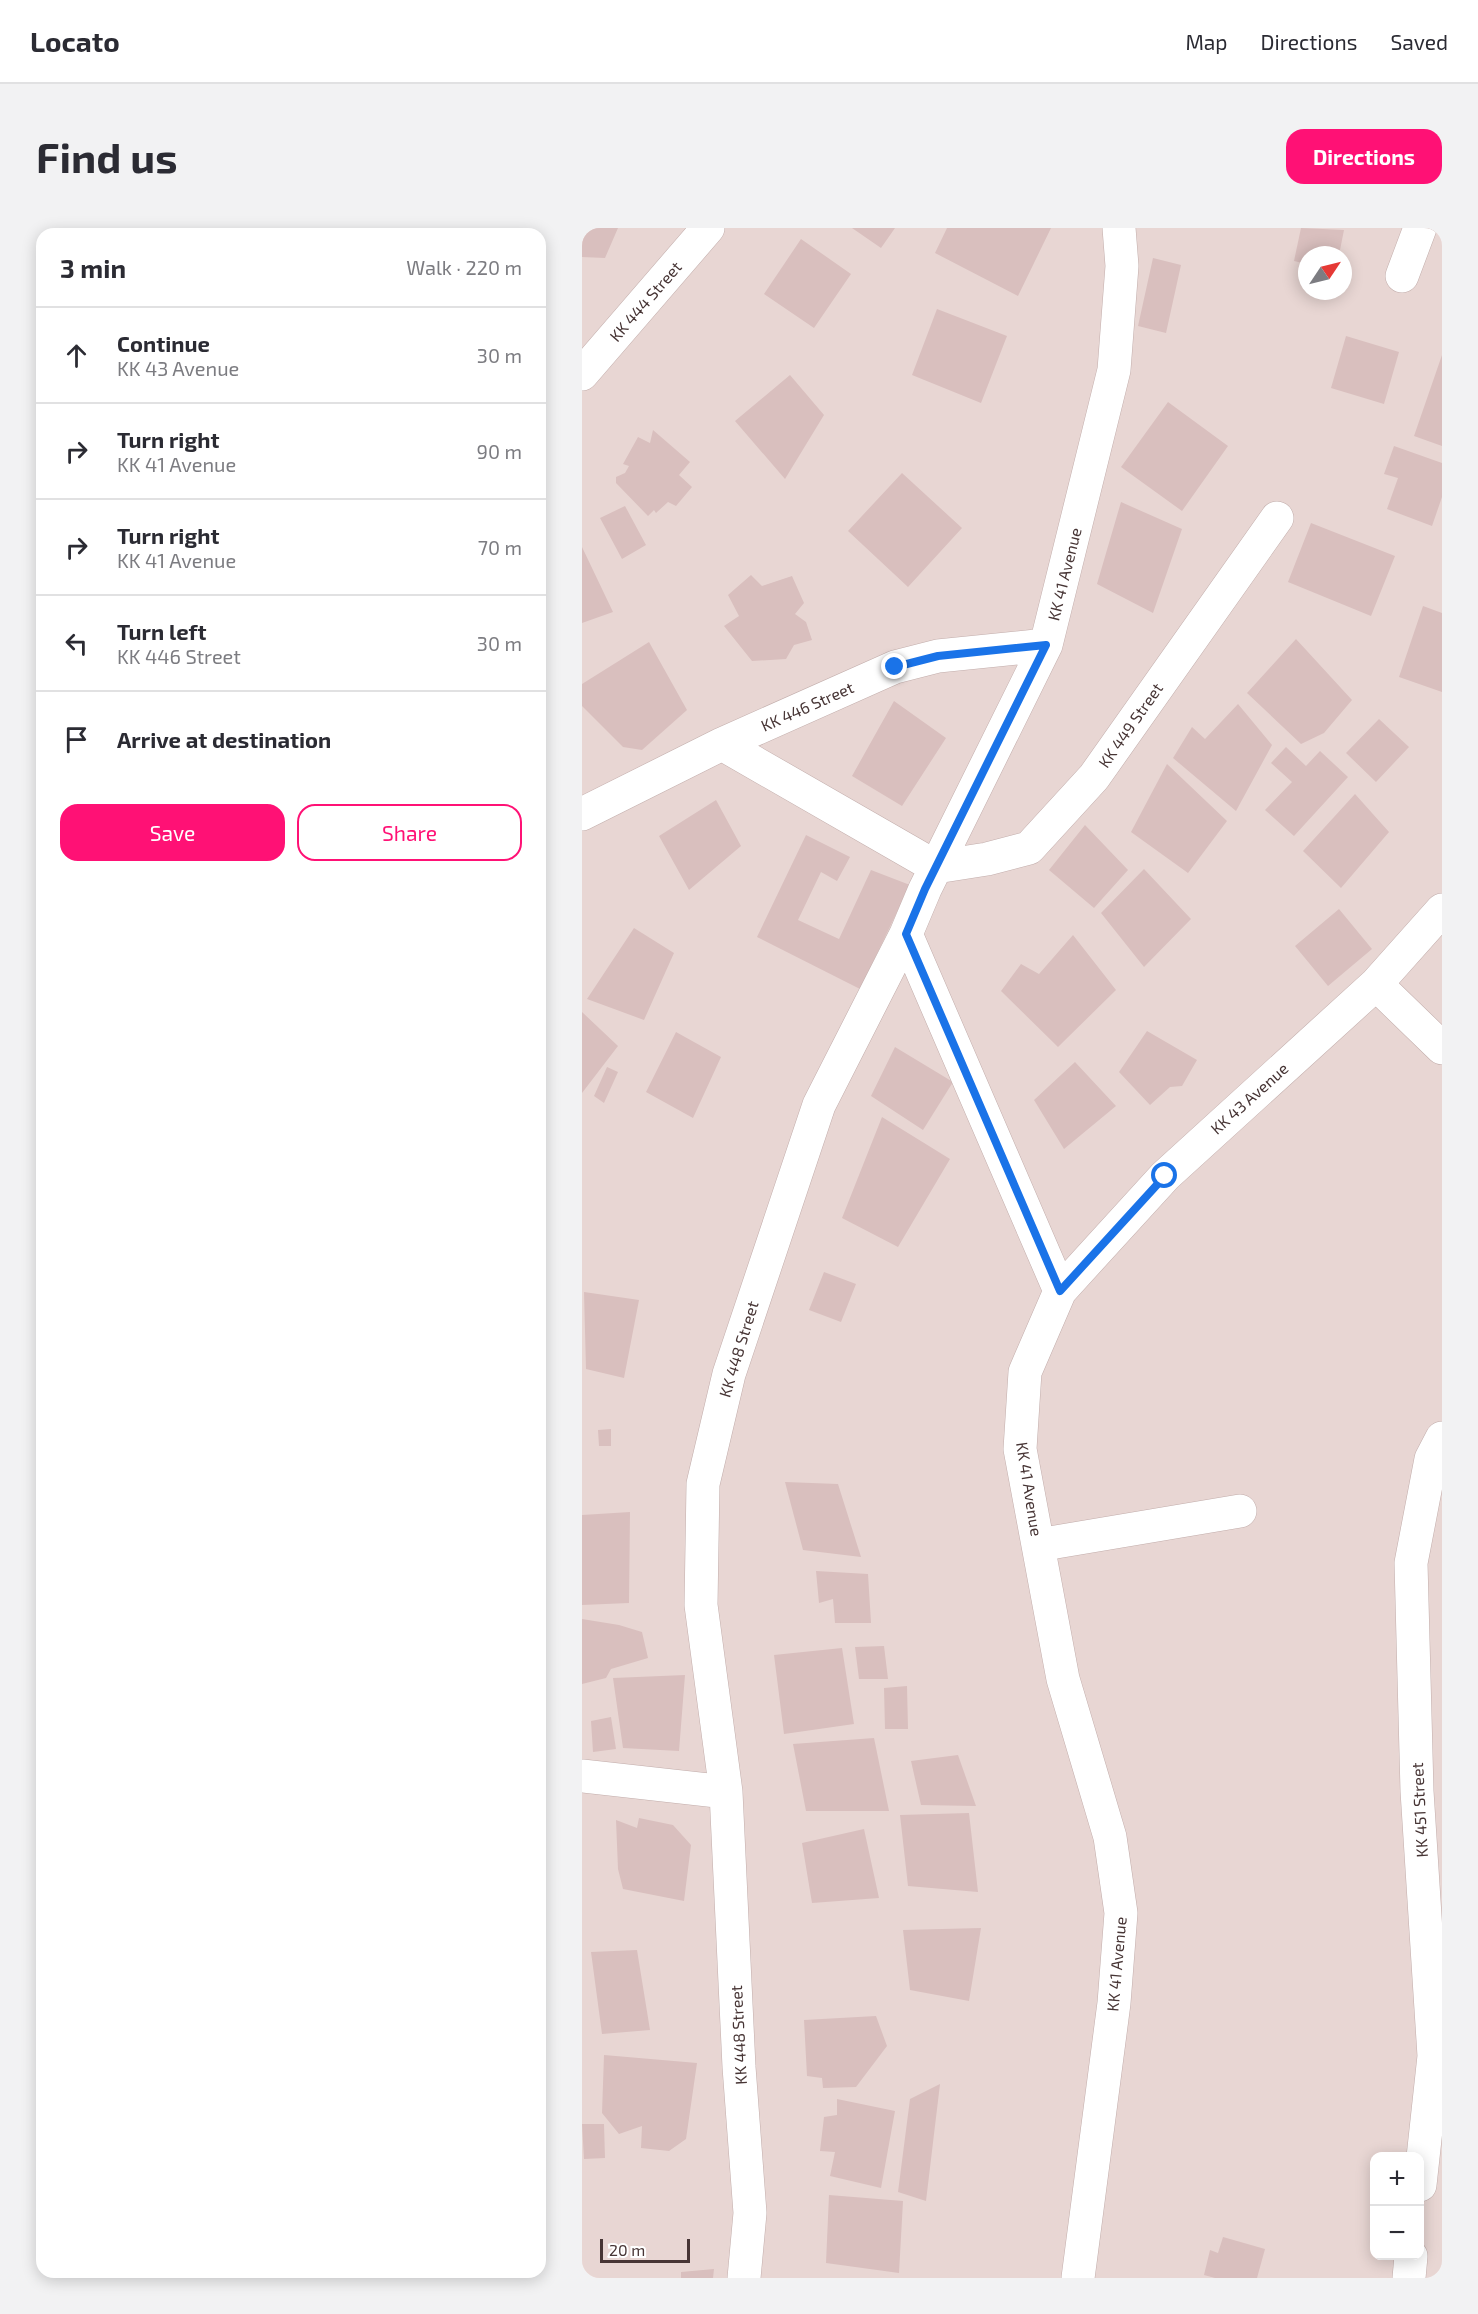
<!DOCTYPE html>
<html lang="en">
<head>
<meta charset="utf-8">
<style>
	:root { --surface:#fff; --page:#f2f2f3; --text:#2b2b33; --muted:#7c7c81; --line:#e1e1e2; --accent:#ff1175 }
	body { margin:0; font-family:"Exo 2",sans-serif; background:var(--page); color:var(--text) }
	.controls { position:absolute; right:18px; bottom:18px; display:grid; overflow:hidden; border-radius:12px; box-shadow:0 3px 15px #0003 }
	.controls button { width:54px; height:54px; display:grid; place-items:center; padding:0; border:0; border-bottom:2px solid var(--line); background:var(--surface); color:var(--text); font:30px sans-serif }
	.compass { position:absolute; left:716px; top:18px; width:54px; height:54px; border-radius:50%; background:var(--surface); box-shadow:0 3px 15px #0003; rotate:55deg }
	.scale { position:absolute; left:18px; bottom:15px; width:90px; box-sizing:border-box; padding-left:6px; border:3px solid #473535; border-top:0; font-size:16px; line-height:21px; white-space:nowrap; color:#473535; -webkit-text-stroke:4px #fff; paint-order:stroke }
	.stop { position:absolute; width:18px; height:18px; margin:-14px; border:4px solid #1a73e8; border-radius:50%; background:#fff }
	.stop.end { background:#1a73e8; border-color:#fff; box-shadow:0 2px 6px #0008 }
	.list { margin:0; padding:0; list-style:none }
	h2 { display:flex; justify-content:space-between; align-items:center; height:78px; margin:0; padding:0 24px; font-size:26px }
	h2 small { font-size:20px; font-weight:400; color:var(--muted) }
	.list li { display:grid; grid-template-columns:39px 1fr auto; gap:18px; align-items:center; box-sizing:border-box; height:96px; padding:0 24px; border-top:2px solid var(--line) }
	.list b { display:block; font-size:22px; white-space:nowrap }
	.list p { margin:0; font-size:20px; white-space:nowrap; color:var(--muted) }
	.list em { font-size:20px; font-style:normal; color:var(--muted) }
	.actions { display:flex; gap:12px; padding:18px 24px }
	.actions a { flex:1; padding:14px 0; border:2px solid var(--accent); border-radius:18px; text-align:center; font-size:21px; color:var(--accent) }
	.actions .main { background:var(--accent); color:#fff }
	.icon { flex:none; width:33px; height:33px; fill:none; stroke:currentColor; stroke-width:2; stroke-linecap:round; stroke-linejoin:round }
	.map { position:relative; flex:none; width:860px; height:2050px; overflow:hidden; border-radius:18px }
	header { display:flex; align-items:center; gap:36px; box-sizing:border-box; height:84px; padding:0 30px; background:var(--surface); border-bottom:2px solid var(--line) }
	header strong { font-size:28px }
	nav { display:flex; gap:33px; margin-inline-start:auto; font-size:21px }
	.intro { display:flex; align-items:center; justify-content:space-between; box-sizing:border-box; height:144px; padding:0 36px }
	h1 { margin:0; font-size:42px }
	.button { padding:15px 27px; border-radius:18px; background:var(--accent); color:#fff; font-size:21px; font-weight:700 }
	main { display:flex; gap:36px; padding:0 36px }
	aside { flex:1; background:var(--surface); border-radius:18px; box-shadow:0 3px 15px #0003 }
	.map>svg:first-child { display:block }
</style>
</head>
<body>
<header>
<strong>Locato</strong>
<nav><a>Map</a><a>Directions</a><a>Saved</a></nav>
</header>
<div class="intro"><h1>Find us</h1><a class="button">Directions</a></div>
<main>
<aside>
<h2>3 min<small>Walk · 220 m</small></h2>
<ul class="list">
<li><svg class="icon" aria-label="ahead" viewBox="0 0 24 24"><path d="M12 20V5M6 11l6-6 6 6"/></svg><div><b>Continue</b><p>KK 43 Avenue</p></div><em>30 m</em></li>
<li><svg class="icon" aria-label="right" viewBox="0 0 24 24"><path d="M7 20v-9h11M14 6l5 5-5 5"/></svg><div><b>Turn right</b><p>KK 41 Avenue</p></div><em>90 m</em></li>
<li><svg class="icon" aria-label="right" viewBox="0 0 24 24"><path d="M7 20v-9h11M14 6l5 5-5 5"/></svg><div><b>Turn right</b><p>KK 41 Avenue</p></div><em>70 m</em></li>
<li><svg class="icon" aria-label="left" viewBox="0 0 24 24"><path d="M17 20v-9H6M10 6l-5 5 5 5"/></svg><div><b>Turn left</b><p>KK 446 Street</p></div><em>30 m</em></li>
<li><svg class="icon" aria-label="arrive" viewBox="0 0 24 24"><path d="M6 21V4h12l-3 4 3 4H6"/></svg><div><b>Arrive at destination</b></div></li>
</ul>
<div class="actions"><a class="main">Save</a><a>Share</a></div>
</aside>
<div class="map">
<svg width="860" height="2050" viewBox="0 0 860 2050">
	<rect width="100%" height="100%" fill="#f4e7e6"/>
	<!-- residential -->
	<path fill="#e8d6d3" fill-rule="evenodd" d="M0 0H860V2050H0ZM725 27H761V63H725ZM792 1928H838V2028H792Z"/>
	<!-- building -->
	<path fill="#d9bfbe" d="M0 0H36L23 30 0 29Z
		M270 0H313L299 20Z
		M365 0H469L436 68 353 25Z
		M719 0 762 2 757 27H725V36L712 33Z
		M219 11 269 46 232 100 182 66Z
		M571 30 599 37 584 105 556 98Z
		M355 81 425 108 399 175 330 147Z
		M764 108 817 124 802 176 749 160Z
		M860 127V218L832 208Z
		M208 147 242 187 203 251 153 193Z
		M586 174 646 218 600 283 539 239Z
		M71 202 108 234 97 247 110 259 94 278 86 274 74 285 72 282 66 288 34 255V249L43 245 47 238 41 236 56 209 68 215Z
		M812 218 860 235V269L850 298 805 281 816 250 802 246Z
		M320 245 380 300 326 359 266 303Z
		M539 274 600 301 571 385 515 356Z
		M43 278 64 317 40 331 18 290Z
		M729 295 813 328 789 388 706 354Z
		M0 319 31 384 0 395Z
		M169 347 180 358 210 348 222 375 213 386 224 394 230 412 212 417 204 431 170 433 142 398 157 388 146 367Z
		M841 378 860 385V464L817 449Z
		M714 411 770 472 742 505 719 516 665 465Z
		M67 414 105 482 60 522 41 519 0 478V456Z
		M312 473 364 510 320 578 270 548Z
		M656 476 690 517 654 583 591 530 610 499 623 511Z
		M797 491 827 519 794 554 764 525Z
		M704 519 724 538 738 523 766 549 712 608 683 582 710 554 689 535Z
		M585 536 645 593 606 645 549 604Z
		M773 566 807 604 759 660 721 623Z
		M134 572 159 618 107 662 77 608Z
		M503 597 546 642 512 680 467 642Z
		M224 607 268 629 255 653 239 644 216 692 257 711 289 642 328 657 278 761 175 709Z
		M562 641 609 691 562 739 519 685Z
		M757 681 790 721 746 758 713 718Z
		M52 700 92 725 62 792 5 771Z
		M491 707 534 762 476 819 419 763 439 736 457 746Z
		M0 784 36 818 0 865Z
		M565 803 615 832 600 858 588 859 568 877 537 844Z
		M94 804 139 829 111 890 64 864Z
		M313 819 371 854 341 902 289 868Z
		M493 834 534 878 482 921 452 872Z
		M25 839 36 844 22 875 12 868Z
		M300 889 368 931 316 1019 260 990Z
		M242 1044 274 1056 259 1094 227 1082Z
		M2 1064 57 1072 42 1150 4 1141Z
		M29 1201V1218H17L16 1202Z
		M203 1254 256 1256 279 1329 221 1322Z
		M48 1284 47 1375 0 1377V1287Z
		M234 1343 286 1346 289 1395H253L251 1371 237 1375Z
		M0 1391 37 1397 60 1404 66 1430 29 1441 24 1450 0 1456Z
		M302 1418 306 1451H277L273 1419Z
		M260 1420 272 1496 202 1506 192 1427Z
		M103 1447 97 1523 41 1520 31 1450Z
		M325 1458 326 1501H303L302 1460Z
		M29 1489 34 1521 11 1524 9 1493Z
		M292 1510 307 1583H224L211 1516Z
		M376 1527 394 1578 339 1577 329 1533Z
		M387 1585 396 1664 326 1658 318 1587Z
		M57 1590 91 1597 109 1617 102 1673 41 1661 36 1641 34 1592 55 1600Z
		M282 1601 297 1670 230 1675 220 1615Z
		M399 1700 387 1773 328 1762 321 1702Z
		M55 1722 68 1802 20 1806 9 1724Z
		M294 1788 305 1818 274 1859 241 1860 240 1850 225 1848 222 1792Z
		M22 1827 115 1835 104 1911 87 1923 59 1920 60 1898 37 1906 20 1885Z
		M358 1856 344 1973 316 1964 328 1871Z
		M255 1871 313 1883 299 1960 248 1948 253 1924 238 1923 242 1889 255 1887Z
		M0 1896H22L23 1930 2 1931Z
		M247 1967 321 1973 317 2045 244 2035Z
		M641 2009 683 2021 675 2050H633L622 2047 628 2022 636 2025Z
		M132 2041 131 2050H99V2044Z"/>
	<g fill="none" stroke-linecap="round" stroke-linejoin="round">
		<!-- minor casing -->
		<g stroke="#c2adab" stroke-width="34">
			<path id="minor" d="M820 48 838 0
				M0 146 126 0
				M140 516 354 639 405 631 447 620 512 549 695 290
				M0 586 140 516 313 439 356 428 464 417
				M794 756 860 820
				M478 1063 583 948 794 756 860 682
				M456 1317 658 1283
				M0 1548 144 1564
				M838 1957 852 1828 835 1563 829 1335 849 1231 860 1210
				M162 2050 168 1985 157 1839 144 1564 119 1377 121 1256 147 1146 237 877 324 706
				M496 2050 532 1775 539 1685 528 1609 481 1451 438 1221 443 1144 478 1063 324 706 343 661 464 417 532 142 540 38 537 0
				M827 2050 829 2028"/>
		</g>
		<!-- minor -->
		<use href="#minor" stroke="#fff" stroke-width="33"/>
	</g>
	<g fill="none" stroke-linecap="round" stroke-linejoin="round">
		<!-- route -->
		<path stroke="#1a73e8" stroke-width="8" d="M313 439 356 428 464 417 343 661 324 706 478 1063 583 948"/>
	</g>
	<g text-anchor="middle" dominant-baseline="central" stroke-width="4.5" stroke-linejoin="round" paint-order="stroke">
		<!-- street labels -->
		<g font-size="16" fill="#473535" stroke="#fff">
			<text transform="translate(63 73) rotate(-49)">KK 444 Street</text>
			<text transform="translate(482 346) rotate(-76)">KK 41 Avenue</text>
			<text transform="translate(225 478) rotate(-24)">KK 446 Street</text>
			<text transform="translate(548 497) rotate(-55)">KK 449 Street</text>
			<text transform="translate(667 870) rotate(-42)">KK 43 Avenue</text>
			<text transform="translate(156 1121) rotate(-73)">KK 448 Street</text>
			<text transform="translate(448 1261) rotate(81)">KK 41 Avenue</text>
			<text transform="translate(837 1582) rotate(-93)">KK 451 Street</text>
			<text transform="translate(534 1736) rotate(-85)">KK 41 Avenue</text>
			<text transform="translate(156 1807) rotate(-93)">KK 448 Street</text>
		</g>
	</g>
</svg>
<div class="controls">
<button>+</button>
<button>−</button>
</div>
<svg class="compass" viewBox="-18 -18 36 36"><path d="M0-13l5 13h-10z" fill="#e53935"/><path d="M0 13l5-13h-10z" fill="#7c7c81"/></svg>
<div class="scale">20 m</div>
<div class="stop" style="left:583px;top:948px"></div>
<div class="stop end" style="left:313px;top:439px"></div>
</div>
</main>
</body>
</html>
